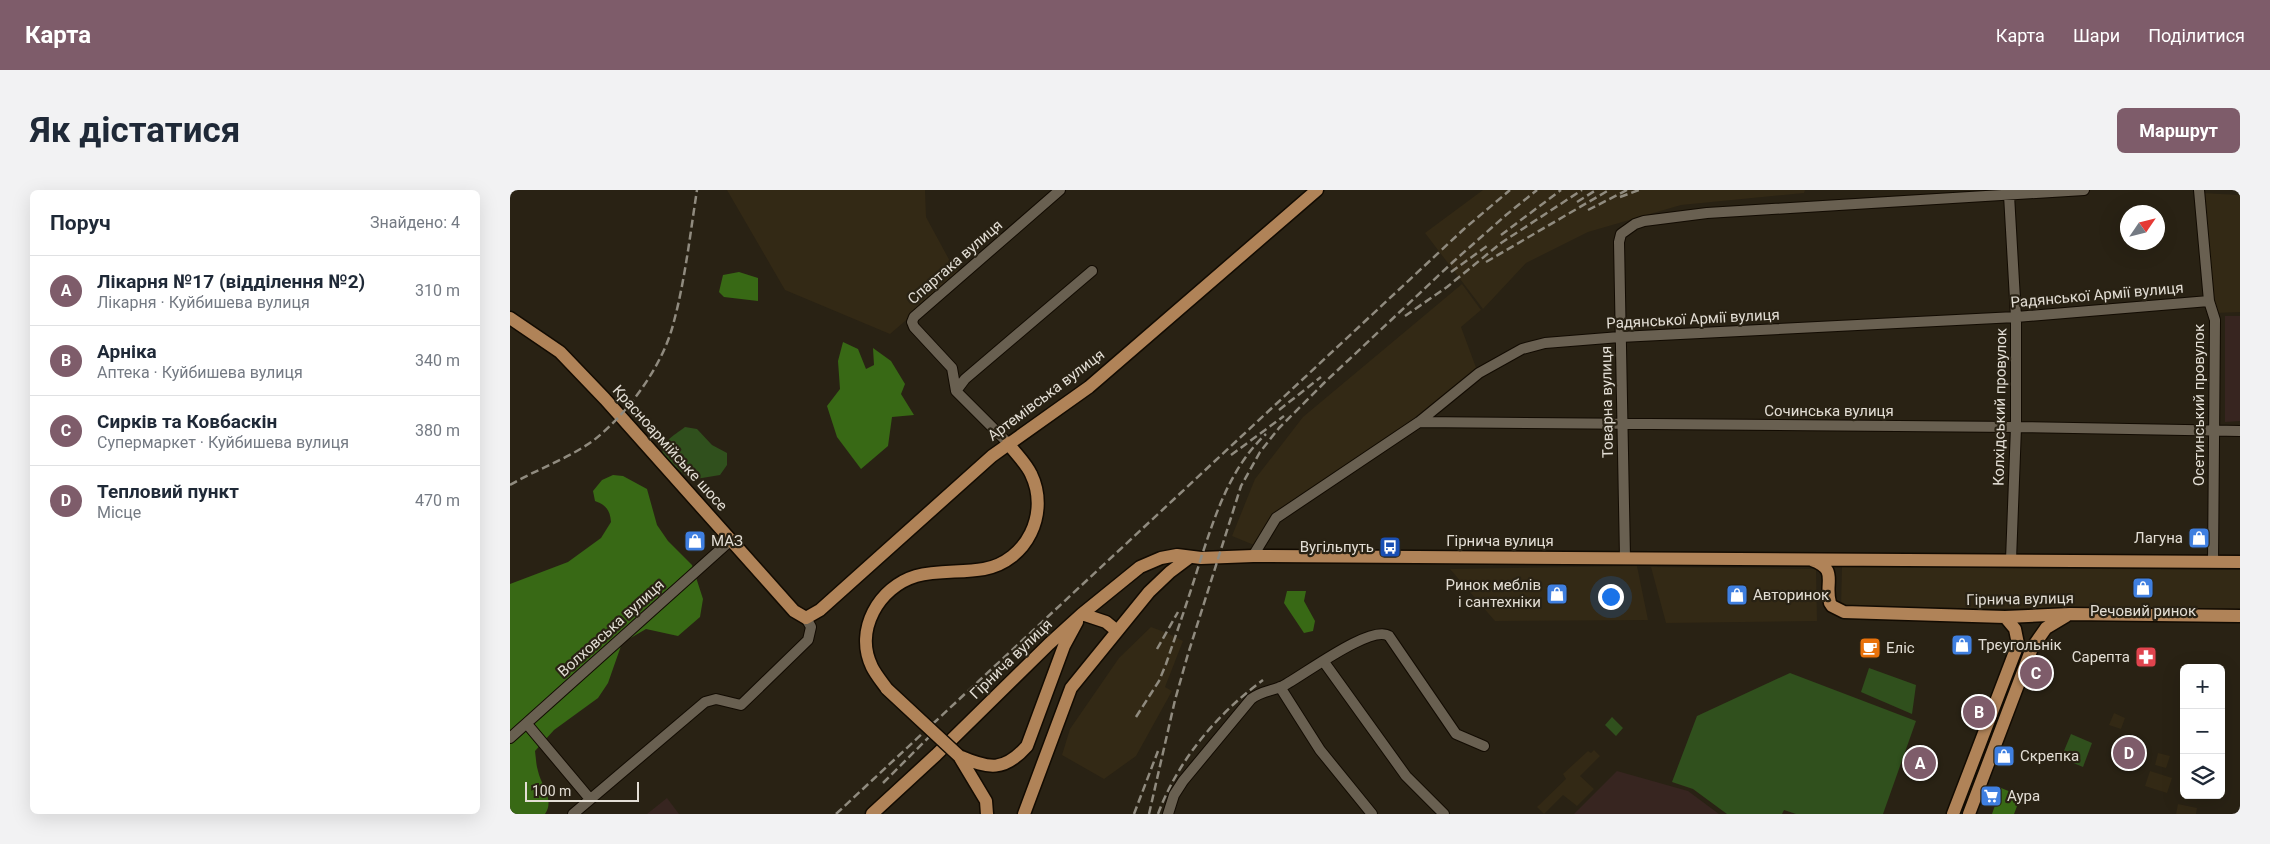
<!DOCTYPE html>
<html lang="uk">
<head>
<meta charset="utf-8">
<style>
	:root { --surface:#fff; --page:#f2f2f3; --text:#1f2937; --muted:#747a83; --line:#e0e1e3; --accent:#7e5c6a }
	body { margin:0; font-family:Roboto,sans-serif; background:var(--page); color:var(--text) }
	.controls { position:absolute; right:15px; bottom:15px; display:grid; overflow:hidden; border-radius:8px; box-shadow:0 5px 20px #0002 }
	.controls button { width:45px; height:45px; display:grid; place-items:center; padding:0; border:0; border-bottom:1px solid var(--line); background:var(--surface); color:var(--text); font:25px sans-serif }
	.compass { position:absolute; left:1610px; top:15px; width:45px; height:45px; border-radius:50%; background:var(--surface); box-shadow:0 5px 20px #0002; rotate:55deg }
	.scale { position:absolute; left:15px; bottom:12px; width:114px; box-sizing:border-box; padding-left:5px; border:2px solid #e3ded5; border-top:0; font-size:14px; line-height:18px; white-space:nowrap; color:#e3ded5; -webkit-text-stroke:4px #292214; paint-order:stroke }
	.you { position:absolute; left:1100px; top:406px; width:18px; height:18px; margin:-12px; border:4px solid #fff; border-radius:50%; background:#1a73e8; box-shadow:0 0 0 8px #1a73e833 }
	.badge { display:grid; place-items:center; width:32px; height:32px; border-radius:50%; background:var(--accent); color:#fff; font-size:16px; font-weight:700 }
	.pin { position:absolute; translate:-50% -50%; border:2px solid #fff; box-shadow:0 1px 5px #0006 }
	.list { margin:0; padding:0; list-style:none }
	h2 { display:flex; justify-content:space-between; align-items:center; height:65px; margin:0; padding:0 20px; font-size:21px }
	h2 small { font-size:16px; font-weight:400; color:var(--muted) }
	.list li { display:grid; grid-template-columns:32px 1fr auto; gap:15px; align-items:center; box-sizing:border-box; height:70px; padding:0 20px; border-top:1px solid var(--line) }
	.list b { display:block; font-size:19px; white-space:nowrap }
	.list p { margin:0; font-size:16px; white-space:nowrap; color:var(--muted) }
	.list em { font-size:16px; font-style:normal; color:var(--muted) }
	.icon { flex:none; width:28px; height:28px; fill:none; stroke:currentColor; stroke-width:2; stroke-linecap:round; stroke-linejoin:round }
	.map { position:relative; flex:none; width:1730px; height:624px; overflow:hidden; border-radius:8px }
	header { display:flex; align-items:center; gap:30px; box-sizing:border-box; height:70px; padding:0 25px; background:var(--accent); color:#fff }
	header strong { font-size:24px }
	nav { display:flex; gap:28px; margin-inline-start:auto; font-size:18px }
	.intro { display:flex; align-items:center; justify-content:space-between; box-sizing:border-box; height:120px; padding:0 30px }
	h1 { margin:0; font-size:35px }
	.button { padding:12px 22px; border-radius:8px; background:var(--accent); color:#fff; font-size:18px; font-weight:700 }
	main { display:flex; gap:30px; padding:0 30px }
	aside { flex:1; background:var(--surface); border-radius:8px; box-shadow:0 5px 20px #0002 }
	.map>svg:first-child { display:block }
</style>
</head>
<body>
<header>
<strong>Карта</strong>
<nav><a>Карта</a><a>Шари</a><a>Поділитися</a></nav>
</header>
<div class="intro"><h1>Як дістатися</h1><a class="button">Маршрут</a></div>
<main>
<aside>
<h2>Поруч<small>Знайдено: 4</small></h2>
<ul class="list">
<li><span class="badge">A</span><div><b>Лікарня №17 (відділення №2)</b><p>Лікарня · Куйбишева вулиця</p></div><em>310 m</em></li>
<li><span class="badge">B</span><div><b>Арніка</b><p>Аптека · Куйбишева вулиця</p></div><em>340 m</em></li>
<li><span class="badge">C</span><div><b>Сирків та Ковбаскін</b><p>Супермаркет · Куйбишева вулиця</p></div><em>380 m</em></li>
<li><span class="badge">D</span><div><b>Тепловий пункт</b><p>Місце</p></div><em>470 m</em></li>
</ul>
</aside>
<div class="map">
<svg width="1730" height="624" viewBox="0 0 1730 624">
	<rect width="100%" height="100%" fill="#292214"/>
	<!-- built -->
	<path fill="#332915" d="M217 0H415L416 27 442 75 451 83 380 144 275 100Z
		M973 0H1295L1294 3 1171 15 1078 42 1016 73 973 119 915 43Z
		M1691 3 1730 5V122L1705 123Z
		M952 94 971 120 951 137 968 183 759 332 744 355 722 346 745 289 793 227Z
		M1127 376 1138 430 985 431 940 379Z
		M1141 377 1306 379 1307 431 1156 433Z
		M1332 377 1730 380V420L1331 417Z
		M641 437 657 443 673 451 655 497 662 501 626 566 594 589 552 565 560 539 609 468Z
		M1604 523 1615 528 1611 539 1599 535Z
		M1084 560 1090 566 1070 586 1084 599 1067 616 1053 605 1034 624 1027 617 1056 589 1053 584 1078 561 1081 563Z
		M1648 563 1660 566 1656 578 1645 575Z
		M1640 581 1662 588 1657 603 1635 596Z
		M1668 614 1687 618 1686 624H1666Z"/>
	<!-- education -->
	<path fill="#372520" d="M1715 126H1730V231L1715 232Z
		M1107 581 1178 601 1209 624H1064Z
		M157 608 169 624H137Z"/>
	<!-- green -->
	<path fill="#30501d" d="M175 237 187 239 202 255 217 263V275L210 285 180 290 153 265C149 253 166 244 175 237Z
		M1359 478 1406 495 1402 524 1351 502Z
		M1280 483 1406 531 1373 624H1286L1274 620 1272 624H1217L1183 599 1162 592 1187 526Z
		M1102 527 1113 538 1106 546 1095 535Z
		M1561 544 1582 553 1573 577 1551 568Z"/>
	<!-- forest -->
	<path fill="#386915" d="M229 82 248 88V111L214 107 209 102 213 85Z
		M333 152 348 159 356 179 364 175 363 158 381 171 395 194 391 204 404 225 382 227 378 256 351 279 327 247 317 216 330 199 328 171Z
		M103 285 113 286 137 299 147 335 158 351 182 375 193 409 190 427 168 446 136 439 112 453 98 493 88 508 44 540 25 561C26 568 26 575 28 581 31 595 45 610 35 624H0V394L58 372 91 348 101 332C100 320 96 315 85 311L83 301 92 290Z
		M777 401H796L794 411 805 431 803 441 794 443 774 413Z
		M1491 598 1511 606 1504 624H1482Z"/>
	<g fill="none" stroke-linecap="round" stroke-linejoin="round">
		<!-- minor casing -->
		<g stroke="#120b02" stroke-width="12">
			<path id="minor" d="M1689 0 1699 111 1705 130 1703 372
				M1499 5 1506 127V237L1501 370
				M446 201 455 189 582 81
				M909 232 1506 237 1730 241
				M498 253 446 201 442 178 404 137 402 132 404 127 550 0
				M743 366 766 328 909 232 969 183 1012 159 1035 153 1110 147 1506 127 1699 111
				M1115 368 1109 52 1111 44 1125 34 1134 31 1197 23 1574 0
				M814 472 896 586 934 624
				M770 497 810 560 862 624
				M17 534 80 609
				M0 548 221 350
				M63 624 195 512 206 509 231 515 298 450 301 437 296 428
				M658 624 664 605 673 591 741 509C751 501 762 501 773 496 794 485 861 434 879 446L946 544 974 556"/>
		</g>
		<!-- major casing -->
		<g stroke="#120b02" stroke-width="15">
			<path id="major" d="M0 128 50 162 95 209 284 421 296 428 310 420 482 266 579 197 807 0
				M1302 370C1329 380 1314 392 1320 413L1322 416 1334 422 1495 427 1560 424 1730 426
				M572 424 596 432 607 441
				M377 499C372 492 366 485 362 477 344 440 369 397 406 386 428 380 452 383 474 379 517 371 540 323 521 284 516 273 505 263 498 253
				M449 566C479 579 494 582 517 556L554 456 567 432
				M449 566 476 611 477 624
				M362 624 426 565 539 454 572 424 630 377 651 368 667 365 691 368 743 366 1730 372
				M514 624 561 498 639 402 660 382 680 367
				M1443 624 1508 454 1505 439 1495 427
				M1459 624 1522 458 1536 438 1556 426"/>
		</g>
		<!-- minor -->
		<use href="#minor" stroke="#696051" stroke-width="10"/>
		<!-- major -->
		<use href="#major" stroke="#b08358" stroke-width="12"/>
		<!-- rail -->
		<path stroke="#908b7f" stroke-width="2.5" stroke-dasharray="8 4" stroke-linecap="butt" d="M1110 7 1129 0
			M1067 12 1086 0
			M1078 20 1117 0
			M991 45 1051 0
			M976 72 1099 0
			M941 82 977 56
			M895 126 937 97 991 53 1072 0
			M769 220 811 187
			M721 265 774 226
			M0 295C27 279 58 269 84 250 117 224 152 177 163 135 175 91 180 45 187 0
			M647 459 668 422
			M626 527 649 491 656 474C668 439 680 404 691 368 706 323 720 278 756 244
			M373 593 424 542
			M326 624 954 39 1000 0
			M624 624 648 561
			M639 624 665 510 678 464 731 296 750 262 769 238 814 193 944 71 996 25 1027 0
			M648 624C668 570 707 524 753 490"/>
		<!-- major-bridge casing -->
		<g stroke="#120b02" stroke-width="15" stroke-linecap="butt">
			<path id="major-bridge" d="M377 499 449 566"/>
		</g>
		<!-- major-bridge -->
		<use href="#major-bridge" stroke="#b08358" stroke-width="12"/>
	</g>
	<!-- icons -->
	<defs>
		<g id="shop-square" transform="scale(1.125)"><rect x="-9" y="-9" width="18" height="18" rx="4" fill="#3f7fe0" stroke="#292214"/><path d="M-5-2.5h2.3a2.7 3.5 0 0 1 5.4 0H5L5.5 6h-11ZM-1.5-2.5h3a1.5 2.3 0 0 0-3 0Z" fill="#fff"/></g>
		<g id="bus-square" transform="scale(1.125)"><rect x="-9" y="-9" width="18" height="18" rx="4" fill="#1a4fb4" stroke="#292214"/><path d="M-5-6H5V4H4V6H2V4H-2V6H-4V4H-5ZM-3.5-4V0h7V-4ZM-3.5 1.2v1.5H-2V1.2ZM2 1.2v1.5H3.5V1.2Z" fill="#fff"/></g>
		<g id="cafe-square" transform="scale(1.125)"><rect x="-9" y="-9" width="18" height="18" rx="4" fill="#e8710a" stroke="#292214"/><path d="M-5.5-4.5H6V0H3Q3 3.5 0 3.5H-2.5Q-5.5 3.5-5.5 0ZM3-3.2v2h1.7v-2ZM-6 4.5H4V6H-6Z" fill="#fff"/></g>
		<g id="pharmacy-square" transform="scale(1.125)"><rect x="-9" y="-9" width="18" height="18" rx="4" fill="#e0444e" stroke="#292214"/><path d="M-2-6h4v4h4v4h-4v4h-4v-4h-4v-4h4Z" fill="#fff"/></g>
		<g id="supermarket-square" transform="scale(1.125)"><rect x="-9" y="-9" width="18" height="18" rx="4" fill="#3f7fe0" stroke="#292214"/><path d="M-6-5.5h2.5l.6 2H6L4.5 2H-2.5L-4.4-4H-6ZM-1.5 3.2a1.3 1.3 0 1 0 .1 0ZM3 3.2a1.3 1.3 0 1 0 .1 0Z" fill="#fff"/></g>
	</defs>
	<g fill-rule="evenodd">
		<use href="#shop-square" x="1689" y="348"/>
		<use href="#shop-square" x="185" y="351"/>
		<use href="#bus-square" x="880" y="357"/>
		<use href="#shop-square" x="1633" y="398"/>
		<use href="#shop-square" x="1047" y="404"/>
		<use href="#shop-square" x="1227" y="405"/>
		<use href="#shop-square" x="1452" y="455"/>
		<use href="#cafe-square" x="1360" y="458"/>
		<use href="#pharmacy-square" x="1636" y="467"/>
		<use href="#shop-square" x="1494" y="566"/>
		<use href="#supermarket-square" x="1481" y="606"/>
	</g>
	<g text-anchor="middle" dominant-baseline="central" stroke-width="4.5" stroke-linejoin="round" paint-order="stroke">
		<!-- street labels -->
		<g font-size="15" fill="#e3ded5" stroke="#292214">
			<text transform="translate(445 72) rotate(-41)">Спартака вулиця</text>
			<text transform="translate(1587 105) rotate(-5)">Радянської Армії вулиця</text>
			<text transform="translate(1183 129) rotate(-3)">Радянської Армії вулиця</text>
			<text transform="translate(536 205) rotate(-37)">Артемівська вулиця</text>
			<text transform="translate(1097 212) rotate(-91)">Товарна вулиця</text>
			<text transform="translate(1689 215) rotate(-90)">Осетинський провулок</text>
			<text transform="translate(1490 217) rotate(-89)">Колхідський провулок</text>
			<text x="1319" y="221">Сочинська вулиця</text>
			<text transform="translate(160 258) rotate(48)">Красноармійське шосе</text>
			<text x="990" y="351">Гірнича вулиця</text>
			<text transform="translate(1510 409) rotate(-1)">Гірнича вулиця</text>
			<text transform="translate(101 438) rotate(-42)">Волховська вулиця</text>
			<text transform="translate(501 469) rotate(-44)">Гірнича вулиця</text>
		</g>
		<!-- poi labels -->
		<g font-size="15" fill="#e3ded5" stroke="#292214" text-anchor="start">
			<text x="1673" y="348" text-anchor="end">Лагуна</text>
			<text x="201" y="351">МАЗ</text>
			<text x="864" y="357" text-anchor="end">Вугільпуть</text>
			<text x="1031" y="395" text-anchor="end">Ринок меблів<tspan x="1031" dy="17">і сантехніки</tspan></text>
			<text x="1243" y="405">Авторинок</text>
			<text x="1633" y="421" text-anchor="middle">Речовий ринок</text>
			<text x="1468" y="455">Трєугольнік</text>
			<text x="1376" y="458">Еліс</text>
			<text x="1620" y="467" text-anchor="end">Сарепта</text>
			<text x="1510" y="566">Скрепка</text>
			<text x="1497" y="606">Аура</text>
		</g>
	</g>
</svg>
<div class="controls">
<button>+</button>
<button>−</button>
<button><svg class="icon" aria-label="layers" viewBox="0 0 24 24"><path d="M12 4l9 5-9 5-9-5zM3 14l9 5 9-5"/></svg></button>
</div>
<svg class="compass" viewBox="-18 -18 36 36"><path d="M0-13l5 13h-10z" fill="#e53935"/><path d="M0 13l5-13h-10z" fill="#747a83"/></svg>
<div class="scale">100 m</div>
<div class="you"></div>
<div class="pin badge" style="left:1410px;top:573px">A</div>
<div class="pin badge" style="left:1469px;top:522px">B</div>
<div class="pin badge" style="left:1526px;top:483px">C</div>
<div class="pin badge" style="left:1619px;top:563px">D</div>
</div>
</main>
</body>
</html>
